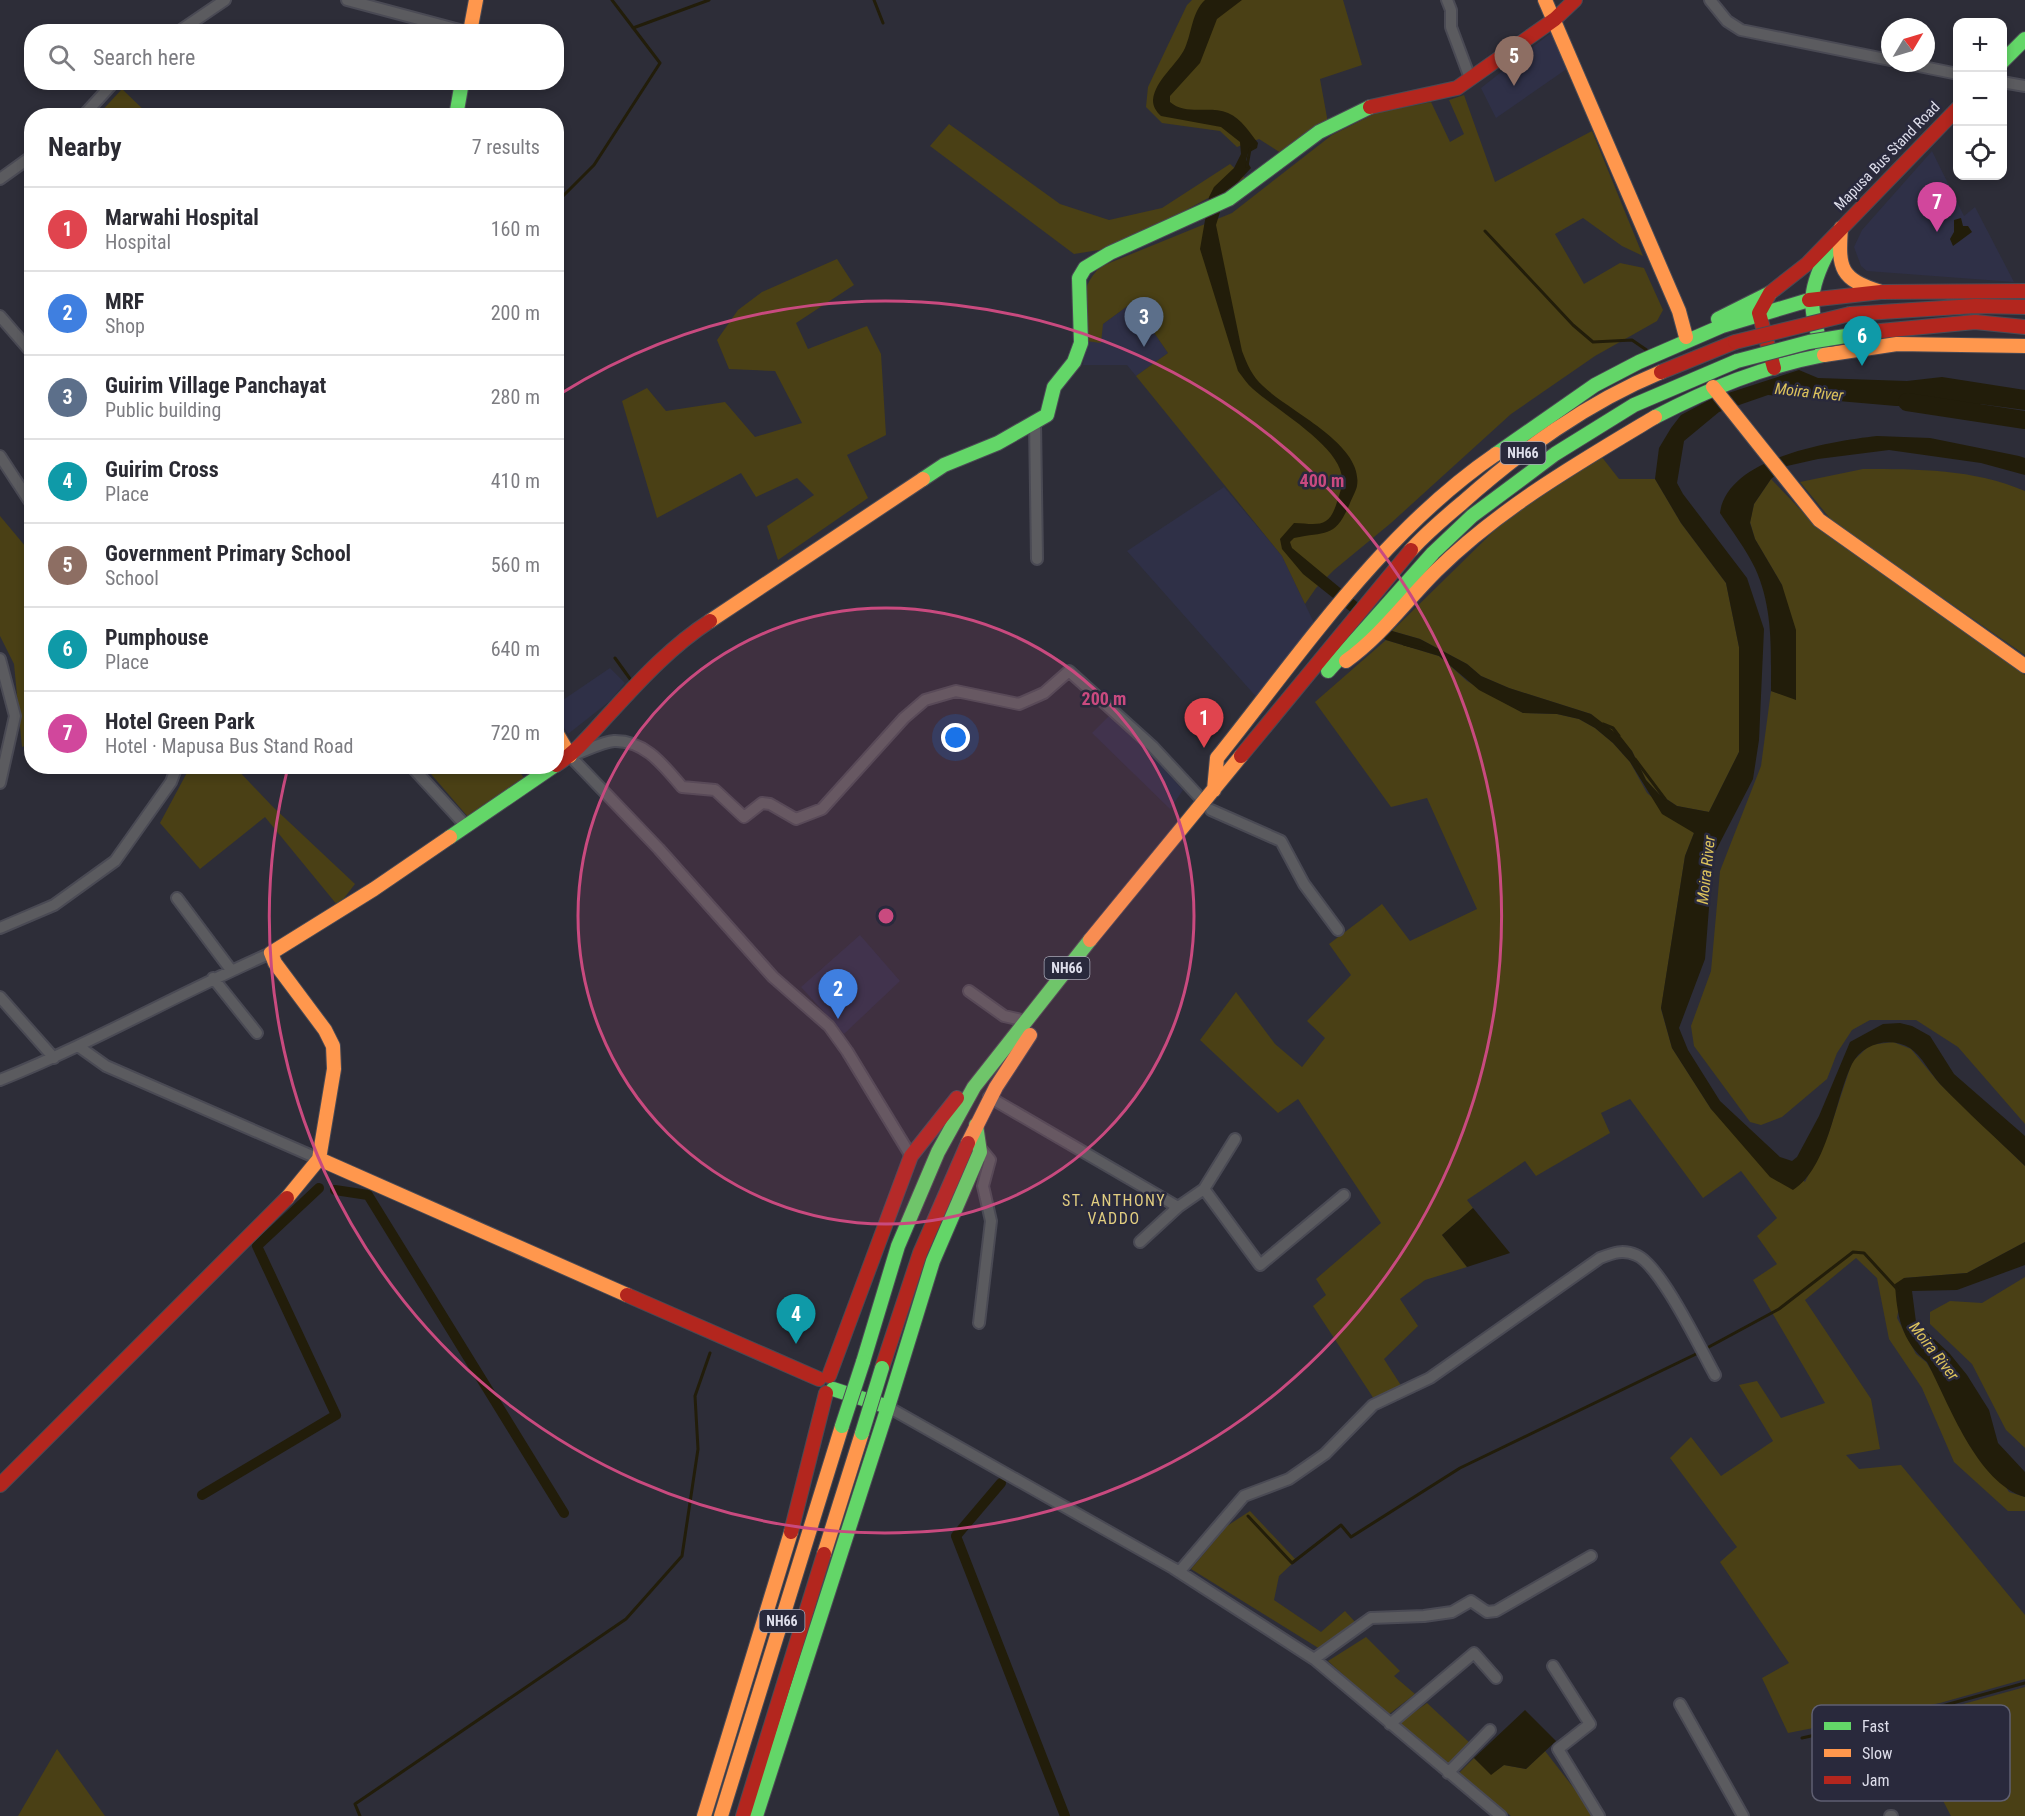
<!DOCTYPE html>
<html lang="en">
<head>
<meta charset="utf-8">
<style>
	:root { --surface:#fff; --page:#f7f7f7; --text:#2b2b33; --muted:#7c7c81; --line:#e1e1e2; --accent:#0b8043 }
	body { margin:0; font-family:"Roboto Condensed",sans-serif; background:var(--page); color:var(--text) }
	.controls { position:absolute; right:18px; top:18px; display:grid; overflow:hidden; border-radius:12px; box-shadow:0 3px 9px #0003 }
	.controls button { width:54px; height:54px; display:grid; place-items:center; padding:0; border:0; border-bottom:2px solid var(--line); background:var(--surface); color:var(--text); font:30px sans-serif }
	.compass { position:absolute; left:1881px; top:18px; width:54px; height:54px; border-radius:50%; background:var(--surface); box-shadow:0 3px 9px #0003; rotate:52deg }
	.you { position:absolute; left:956px; top:738px; width:21px; height:21px; margin:-15px; border:4px solid #fff; border-radius:50%; background:#1a73e8; box-shadow:0 0 0 9px #1a73e833 }
	.badge { display:grid; place-items:center; width:39px; height:39px; border-radius:50%; background:var(--accent); color:#fff; font-size:20px; font-weight:700 }
	.pin { position:absolute; translate:-50% -50px; filter:drop-shadow(0 2px 3px #0008) }
	.pin::after { content:''; position:absolute; top:32px; width:21px; height:18px; background:inherit; clip-path:polygon(0 0,100% 0,50% 100%) }
	.list { margin:0; padding:0; list-style:none }
	h2 { display:flex; justify-content:space-between; align-items:center; height:78px; margin:0; padding:0 24px; font-size:26px }
	h2 small { font-size:20px; font-weight:400; color:var(--muted) }
	.list li { display:grid; grid-template-columns:39px 1fr auto; gap:18px; align-items:center; box-sizing:border-box; height:84px; padding:0 24px; border-top:2px solid var(--line) }
	.list b { display:block; font-size:22px; white-space:nowrap }
	.list p { margin:0; font-size:20px; white-space:nowrap; color:var(--muted) }
	.list em { font-size:20px; font-style:normal; color:var(--muted) }
	.icon { flex:none; width:33px; height:33px; fill:none; stroke:currentColor; stroke-width:2; stroke-linecap:round; stroke-linejoin:round }
	.map { position:relative; flex:none; width:2025px; height:1816px; overflow:hidden }
	.search { position:absolute; background:var(--surface); box-shadow:0 3px 9px #0003; left:24px; top:24px; width:540px; height:66px; display:flex; align-items:center; gap:15px; box-sizing:border-box; padding:0 21px; border-radius:24px; color:var(--muted); font-size:22px }
	.panel { position:absolute; background:var(--surface); box-shadow:0 3px 9px #0003; left:24px; top:108px; width:540px; height:666px; border-radius:24px }
	.map>svg:first-child { display:block }
</style>
</head>
<body>
<div class="map">
<svg width="2025" height="1816" viewBox="0 0 2025 1816">
	<rect width="100%" height="100%" fill="#2d2d38"/>
	<!-- built -->
	<path fill="#2f3047" d="M1552 32 1568 68 1496 118 1481 88Z
		M1932 151 1964 216 1975 207 2014 282 1867 271 1861 266 1854 247 1862 230Z
		M1133 302 1168 353 1136 376 1127 365H1083L1086 341 1103 324Z
		M1224 487 1282 556 1317 629 1259 700 1127 551Z
		M610 668 625 683 610 701 568 734 557 717V704Z
		M1113 712 1183 790 1170 809 1092 733Z
		M860 935 900 981 844 1034 801 987Z"/>
	<!-- green -->
	<path fill="#4a4015" d="M1192 0H1343L1362 65 1320 79 1328 123 1281 153 1259 139 1237 147 1220 131 1162 123 1146 107 1148 87 1187 5Z
		M122 89 149 115H98Z
		M1464 95 1495 182 1592 131 1643 256 1622 246 1583 218 1555 234 1584 284 1620 263 1644 268 1663 310 1657 321 1595 356 1511 414 1391 523 1334 570 1316 588 1305 604 1282 556 1136 376 1168 353 1133 302 1103 324 1101 343 1086 341C1084 313 1077 286 1102 266L1232 213 1332 135 1376 113 1431 102 1450 142 1464 134 1449 100Z
		M949 124 1060 204 1109 220 1162 208 1230 164 1245 178 1118 247 1074 254 930 146Z
		M837 259 854 285 796 323 808 349 867 326 881 354 886 435 847 455 868 498 778 560 767 526 814 495 797 478 756 497 741 473 657 518 622 401 647 388 666 411 725 402 755 437 802 423 775 371 729 369 717 340 738 310 762 292Z
		M1601 456 1619 479H1655L1681 523 1726 583 1739 647V752L1709 812 1677 806 1659 794 1646 780 1632 751 1591 714 1509 688 1481 676 1467 664 1420 639 1392 631 1504 521Z
		M1863 469C1917 469 1974 469 2025 491V655L1833 522 1800 482Z
		M1771 479 1820 530 2025 675V1124L1958 1047 1916 1020H1870L1852 1030 1837 1053 1827 1079 1782 1117 1761 1125 1750 1122 1694 1046 1691 1026 1711 971 1720 871 1761 766 1771 691 1796 699 1782 585 1755 539 1750 522 1754 504Z
		M0 516 31 553 32 743 22 747 14 664 0 636Z
		M1386 640 1439 656 1467 681 1523 713 1557 714 1579 719 1595 728 1613 743 1630 762 1647 793 1694 833 1685 856 1661 1009 1672 1048 1711 1109 1805 1182 1828 1135 1852 1062 1870 1045 1893 1042 1911 1049 1939 1083 2025 1166V1242L1967 1273 1904 1278 1897 1318 1916 1354 1926 1362 2009 1492 2025 1497V1511H2008L1954 1462 1922 1388 1889 1339 1877 1278 1856 1258 1805 1300 1871 1399 1880 1449 1846 1455 1859 1469 1901 1465 2025 1615V1679L1940 1703 1788 1733 1762 1678 1789 1663 1720 1562 1737 1547 1670 1458 1691 1437 1721 1476 1773 1441 1739 1385 1757 1381 1781 1418 1825 1403 1753 1280 1777 1264 1757 1236 1777 1218 1741 1171 1703 1198 1630 1099 1601 1113 1610 1133 1536 1176 1525 1161 1467 1200 1473 1208 1442 1235 1467 1267 1425 1280 1400 1299 1418 1326 1384 1359 1402 1387 1374 1399 1313 1306 1326 1295 1316 1279 1381 1223 1298 1099 1278 1113 1200 1040 1236 992 1275 1044 1302 1067 1325 1038 1307 1021 1351 975 1329 944 1382 904 1410 941 1477 909 1427 798 1391 807 1315 702Z
		M190 767H235L272 806 355 884 338 906 265 817 200 869 160 823Z
		M425 767H516L525 779 468 817Z
		M2025 1277V1448L2006 1430 1972 1364 1930 1324V1312L1950 1301 1982 1303Z
		M1250 1511 1296 1560 1279 1576 1274 1600 1321 1632 1345 1611 1356 1623 1320 1649 1191 1569 1227 1526Z
		M1366 1637 1400 1671 1394 1676 1415 1694 1388 1715 1328 1661Z
		M2025 1687V1816H1951L1912 1741 1905 1720Z
		M1427 1703 1471 1744 1451 1765 1399 1723Z
		M57 1749 105 1816H18Z
		M1545 1751 1594 1814 1592 1816H1511L1458 1774 1474 1758 1491 1774 1504 1765 1526 1769Z"/>
	<!-- water -->
	<path fill="#221d0a" d="M1205 0H1242L1217 19 1200 63 1170 96V102C1186 116 1210 105 1228 113 1242 119 1249 132 1258 143L1257 148 1248 153 1246 160 1251 168 1225 196 1216 225 1242 351C1247 364 1252 376 1263 386 1288 411 1364 444 1357 486 1356 491 1352 498 1350 503 1335 539 1327 531 1294 538L1290 542 1292 548 1392 631 1420 639 1467 664 1481 676 1509 688 1591 714 1621 737 1632 751 1646 780 1659 794 1677 806 1709 812 1739 752V647L1726 583 1681 523 1655 479 1659 448 1671 428 1681 415 1713 398 1799 370 1818 378 1907 381 1942 377 2025 390V410L1980 404 1896 406 1768 395 1719 412 1684 441 1677 483 1683 494 1747 578 1764 629 1759 740 1753 779 1713 856 1705 959 1679 1028 1688 1050 1720 1101 1780 1157 1792 1161 1797 1157 1819 1116 1850 1042 1883 1024 1900 1023 1912 1026 1930 1036 1954 1074 2025 1136V1166C1997 1139 1967 1112 1940 1084 1930 1073 1922 1056 1910 1048 1891 1036 1862 1043 1852 1064 1834 1101 1829 1167 1793 1190L1770 1177 1711 1109 1672 1048 1661 1008 1685 856 1694 833 1662 814 1630 762 1613 743 1595 728 1579 719 1557 714 1523 713 1479 690 1439 656 1386 640 1303 574 1282 549 1280 539 1294 523C1318 524 1329 529 1337 502 1339 495 1343 486 1342 479 1342 447 1275 409 1253 389 1247 384 1243 377 1238 371L1200 249 1209 197 1214 187 1234 168 1241 154 1240 142 1221 127 1161 116C1156 111 1153 107 1153 100 1155 80 1177 65 1185 48 1192 32 1192 12 1205 0Z
		M1961 218 1963 226H1968L1972 232 1953 246 1950 239 1954 232V220Z
		M1877 436 1930 438 2019 456 2025 458V475L1981 463 1889 450 1818 459 1787 466 1771 479 1754 504 1750 523 1755 539 1782 585 1796 630V700L1771 691C1771 649 1773 607 1755 568 1746 549 1732 531 1720 513 1727 457 1833 441 1877 436Z
		M1473 1208 1510 1253 1467 1267 1442 1235Z
		M2025 1242V1265L1957 1290 1912 1291 1916 1322 1950 1354 1967 1375 1989 1410 1998 1443 2025 1472V1497C1977 1483 1949 1404 1927 1362 1901 1341 1897 1315 1895 1284L1904 1278 1967 1273Z
		M1525 1710 1556 1741 1526 1769 1504 1765 1491 1775 1474 1758Z"/>
	<g fill="none" stroke-linecap="round" stroke-linejoin="round">
		<!-- stream -->
		<path stroke="#221d0a" stroke-width="3" d="M874 0 883 23
			M633 28 709 0
			M1247 166 1250 149
			M556 203 594 165 660 63 612 0
			M1485 231 1573 325 1593 342 1632 340 1648 351
			M1404 644 1424 649
			M615 658 633 683
			M1603 724 1613 728 1619 736
			M1635 759 1665 799
			M1248 1516 1292 1563 1341 1525 1351 1537 1460 1468 1694 1355 1779 1309 1853 1252 1864 1253 1898 1290
			M1802 1738 1931 1709 2025 1683
			M360 1816 355 1804 626 1619 682 1556 698 1449 695 1396 710 1353"/>
		<!-- canal -->
		<path stroke="#221d0a" stroke-width="10" d="M335 1190 368 1195 564 1513
			M1001 1483 956 1536 1065 1816
			M202 1495 336 1415 257 1246 319 1188"/>
		<!-- river -->
		<path stroke="#221d0a" stroke-width="18" d="M1907 402 2025 420"/>
		<!-- street casing -->
		<g stroke="#4a4a54" stroke-width="14">
			<path id="street" d="M347 0 467 32
				M1447 0 1451 10V27L1470 78
				M1710 0 1727 21 1741 30 1890 60
				M178 32 225 0
				M1904 63 1958 74
				M2002 82 2025 86
				M83 116 114 82
				M0 179 32 156
				M0 316 32 353
				M1035 422 1037 559
				M0 456 32 505
				M0 659 15 716 0 783
				M411 766 466 826
				M1211 810 1281 841 1304 884 1338 930
				M177 898 231 970
				M0 928 54 905 115 861 171 782 177 766
				M213 978 257 1033
				M969 991 1004 1016 1026 1021
				M0 997 54 1058
				M78 1046 106 1066 319 1159
				M0 1080C93 1043 179 993 271 953
				M989 1097 1178 1207 1140 1242
				M911 1156 847 1051 829 1026 773 977 659 849 570 756C584 752 601 742 614 741 645 740 664 766 682 787L715 790 744 817 762 803 770 804 796 819 822 809 904 718 925 700 956 691 1019 704 1044 693 1069 671 1153 747 1204 802
				M1204 1189 1260 1265 1344 1195
				M1178 1207 1204 1189 1235 1139
				M979 1323 991 1221 983 1186 990 1160 981 1149
				M888 1407 1173 1568 1314 1659 1501 1816
				M1179 1572 1244 1496 1289 1479 1325 1454 1373 1405 1430 1378 1600 1258C1613 1253 1623 1249 1636 1255 1660 1264 1701 1350 1715 1375
				M1314 1659 1371 1618 1424 1616 1452 1612 1471 1601 1487 1612 1496 1611 1591 1556
				M1553 1666 1590 1724 1558 1749 1599 1816
				M1680 1704 1743 1816
				M1390 1724 1474 1653 1496 1678
				M1448 1773 1490 1730
				M1890 1816H1892"/>
		</g>
		<!-- fast casing -->
		<g stroke="#4a4a54" stroke-width="16">
			<path id="fast" d="M2002 62 2025 39
				M456 116 462 82
				M1718 319 1770 293
				M1639 362 1722 326 1809 300
				M1655 417C1711 388 1762 367 1824 355 1810 308 1805 295 1829 250
				M1496 454 1595 385 1639 362
				M923 479 944 465 998 443 1047 415 1054 387 1074 362 1081 343 1079 278 1085 268 1110 253 1229 199 1319 132 1370 107
				M1328 671 1433 553 1472 516 1555 454 1634 405 1737 361
				M450 837 554 766
				M863 1362 898 1246 938 1152 974 1087 1090 940
				M888 1407 933 1261 980 1152 976 1125
				M756 1816 888 1407 833 1389"/>
		</g>
		<!-- slow casing -->
		<g stroke="#4a4a54" stroke-width="16">
			<path id="slow" d="M1545 0 1679 311 1686 337
				M470 32 476 0
				M1841 228C1838 269 1840 279 1881 292
				M1824 355 1897 344 2025 346
				M1713 387 1819 520 2025 666
				M1411 550C1426 533 1444 518 1462 503 1522 450 1586 403 1661 372
				M710 621 923 479
				M1346 661C1381 636 1405 602 1436 571 1500 508 1578 463 1655 417
				M556 732 570 756
				M1214 790 1217 758C1302 652 1382 532 1496 454
				M1090 940 1241 756
				M968 1143 996 1087 1030 1035
				M319 1159 627 1295
				M287 1198 319 1159 334 1069 333 1046 325 1030 275 963 271 953 374 889 450 837
				M824 1554 862 1433
				M704 1816 791 1532
				M721 1816 842 1426"/>
		</g>
		<!-- jam casing -->
		<g stroke="#4a4a54" stroke-width="16">
			<path id="jam" d="M1370 107 1457 88 1555 19 1575 0
				M1809 300 1881 292 2025 291
				M1850 314 1975 306 2025 307
				M1870 332 1975 322 2025 327
				M1774 368 1759 313 1770 293 1807 264 1958 108
				M1661 372 1735 342
				M1241 756 1411 550
				M556 765C578 751 594 730 612 711 642 678 673 645 710 621
				M627 1295 819 1379
				M882 1368 920 1253 968 1143
				M829 1376 911 1156 957 1098
				M0 1485 287 1198
				M791 1532 826 1393
				M743 1816 824 1554"/>
		</g>
		<!-- street -->
		<use href="#street" stroke="#5b5b5f" stroke-width="10"/>
		<!-- fast -->
		<use href="#fast" stroke="#63d668" stroke-width="14"/>
		<!-- slow -->
		<use href="#slow" stroke="#ff974d" stroke-width="14"/>
		<!-- jam -->
		<use href="#jam" stroke="#b3261e" stroke-width="14"/>
		<!-- fast-bridge casing -->
		<g stroke="#4a4a54" stroke-width="16" stroke-linecap="butt">
			<path id="fast-bridge" d="M1737 361 1809 342 1870 332
				M842 1426 863 1362
				M862 1433 882 1368"/>
		</g>
		<!-- jam-bridge casing -->
		<g stroke="#4a4a54" stroke-width="16" stroke-linecap="butt">
			<path id="jam-bridge" d="M1735 342 1850 314"/>
		</g>
		<!-- fast-bridge -->
		<use href="#fast-bridge" stroke="#63d668" stroke-width="14"/>
		<!-- jam-bridge -->
		<use href="#jam-bridge" stroke="#b3261e" stroke-width="14"/>
	</g>
	<!-- distance rings -->
	<circle cx="886" cy="916" r="308" fill="#c94a7f" fill-opacity=".12"/>
	<g fill="none" stroke="#c94a7f" stroke-width="3">
		<circle cx="886" cy="916" r="308"/>
		<path d="M560 394A616 616 0 1 1 288 767"/>
	</g>
	<g text-anchor="middle" dominant-baseline="central" stroke-width="5" stroke-linejoin="round" paint-order="stroke">
		<!-- shield labels -->
		<g fill="#29293c" stroke="#a8a8b6" stroke-width="1.5">
			<rect x="1500.5" y="442" width="45" height="22" rx="4.5"/>
			<rect x="1044.5" y="957" width="45" height="22" rx="4.5"/>
			<rect x="759.5" y="1610" width="45" height="22" rx="4.5"/>
		</g>
		<g font-size="14" font-weight="bold" fill="#dedeeb">
			<text x="1523" y="453">NH66</text>
			<text x="1067" y="968">NH66</text>
			<text x="782" y="1621">NH66</text>
		</g>
		<!-- street labels -->
		<g font-size="15" fill="#dedeeb" stroke="#29293c">
			<text transform="translate(1887 156) rotate(-46)">Mapusa Bus Stand Road</text>
		</g>
		<!-- water labels -->
		<g font-size="16" font-style="italic" fill="#dcc25c" stroke="#29293c">
			<text transform="translate(1809 392) rotate(6)">Moira River</text>
			<text transform="translate(1706 870) rotate(-84)">Moira River</text>
			<text transform="translate(1934 1351) rotate(52)">Moira River</text>
		</g>
		<!-- neighbourhood labels -->
		<g font-size="16" letter-spacing="1.5" fill="#e1cd80" stroke="#29293c">
			<text x="1114" y="1200">ST. ANTHONY<tspan x="1114" dy="18">VADDO</tspan></text>
		</g>
	</g>
	<!-- legend -->
	<rect x="1812" y="1705" width="198" height="96" rx="9" fill="#29293c" stroke="#5f5f71" stroke-width="1.5"/>
	<rect x="1824" y="1722" width="27" height="8" fill="#63d668"/>
	<rect x="1824" y="1749" width="27" height="8" fill="#ff974d"/>
	<rect x="1824" y="1776" width="27" height="8" fill="#b3261e"/>
	<g font-size="16" fill="#dedeeb">
		<text x="1862" y="1732">Fast</text>
		<text x="1862" y="1759">Slow</text>
		<text x="1862" y="1786">Jam</text>
	</g>
	<circle cx="886" cy="916" r="9" fill="#c94a7f" stroke="#29293c" stroke-width="3"/>
	<g font-size="18" text-anchor="middle" font-weight="bold" fill="#c94a7f" stroke="#29293c" stroke-width="5" stroke-linejoin="round" paint-order="stroke">
		<text x="1322" y="487">400 m</text>
		<text x="1104" y="705">200 m</text>
	</g>
</svg>
<div class="controls">
<button>+</button>
<button>−</button>
<button><svg class="icon" aria-label="locate" viewBox="0 0 24 24"><circle cx="12" cy="12" r="6"/><path d="M12 2v4M12 18v4M2 12h4M18 12h4"/></svg></button>
</div>
<svg class="compass" viewBox="-18 -18 36 36"><path d="M0-13l5 13h-10z" fill="#e53935"/><path d="M0 13l5-13h-10z" fill="#7c7c81"/></svg>
<div class="you"></div>
<div class="pin badge" style="left:1204px;top:748px;background:#e0444e">1</div>
<div class="pin badge" style="left:838px;top:1019px;background:#3f7fe0">2</div>
<div class="pin badge" style="left:1144px;top:347px;background:#5c6f8a">3</div>
<div class="pin badge" style="left:796px;top:1344px;background:#0f9aa8">4</div>
<div class="pin badge" style="left:1514px;top:86px;background:#8d6e63">5</div>
<div class="pin badge" style="left:1862px;top:366px;background:#0f9aa8">6</div>
<div class="pin badge" style="left:1937px;top:232px;background:#d1479c">7</div>
<div class="search"><svg class="icon" aria-label="search" viewBox="0 0 24 24"><circle cx="10" cy="10" r="6"/><path d="M15 15l6 6"/></svg>Search here</div>
<section class="panel">
<h2>Nearby<small>7 results</small></h2>
<ul class="list">
<li><span class="badge" style="background:#e0444e">1</span><div><b>Marwahi Hospital</b><p>Hospital</p></div><em>160 m</em></li>
<li><span class="badge" style="background:#3f7fe0">2</span><div><b>MRF</b><p>Shop</p></div><em>200 m</em></li>
<li><span class="badge" style="background:#5c6f8a">3</span><div><b>Guirim Village Panchayat</b><p>Public building</p></div><em>280 m</em></li>
<li><span class="badge" style="background:#0f9aa8">4</span><div><b>Guirim Cross</b><p>Place</p></div><em>410 m</em></li>
<li><span class="badge" style="background:#8d6e63">5</span><div><b>Government Primary School</b><p>School</p></div><em>560 m</em></li>
<li><span class="badge" style="background:#0f9aa8">6</span><div><b>Pumphouse</b><p>Place</p></div><em>640 m</em></li>
<li><span class="badge" style="background:#d1479c">7</span><div><b>Hotel Green Park</b><p>Hotel · Mapusa Bus Stand Road</p></div><em>720 m</em></li>
</ul>
</section>
</div>
</body>
</html>
